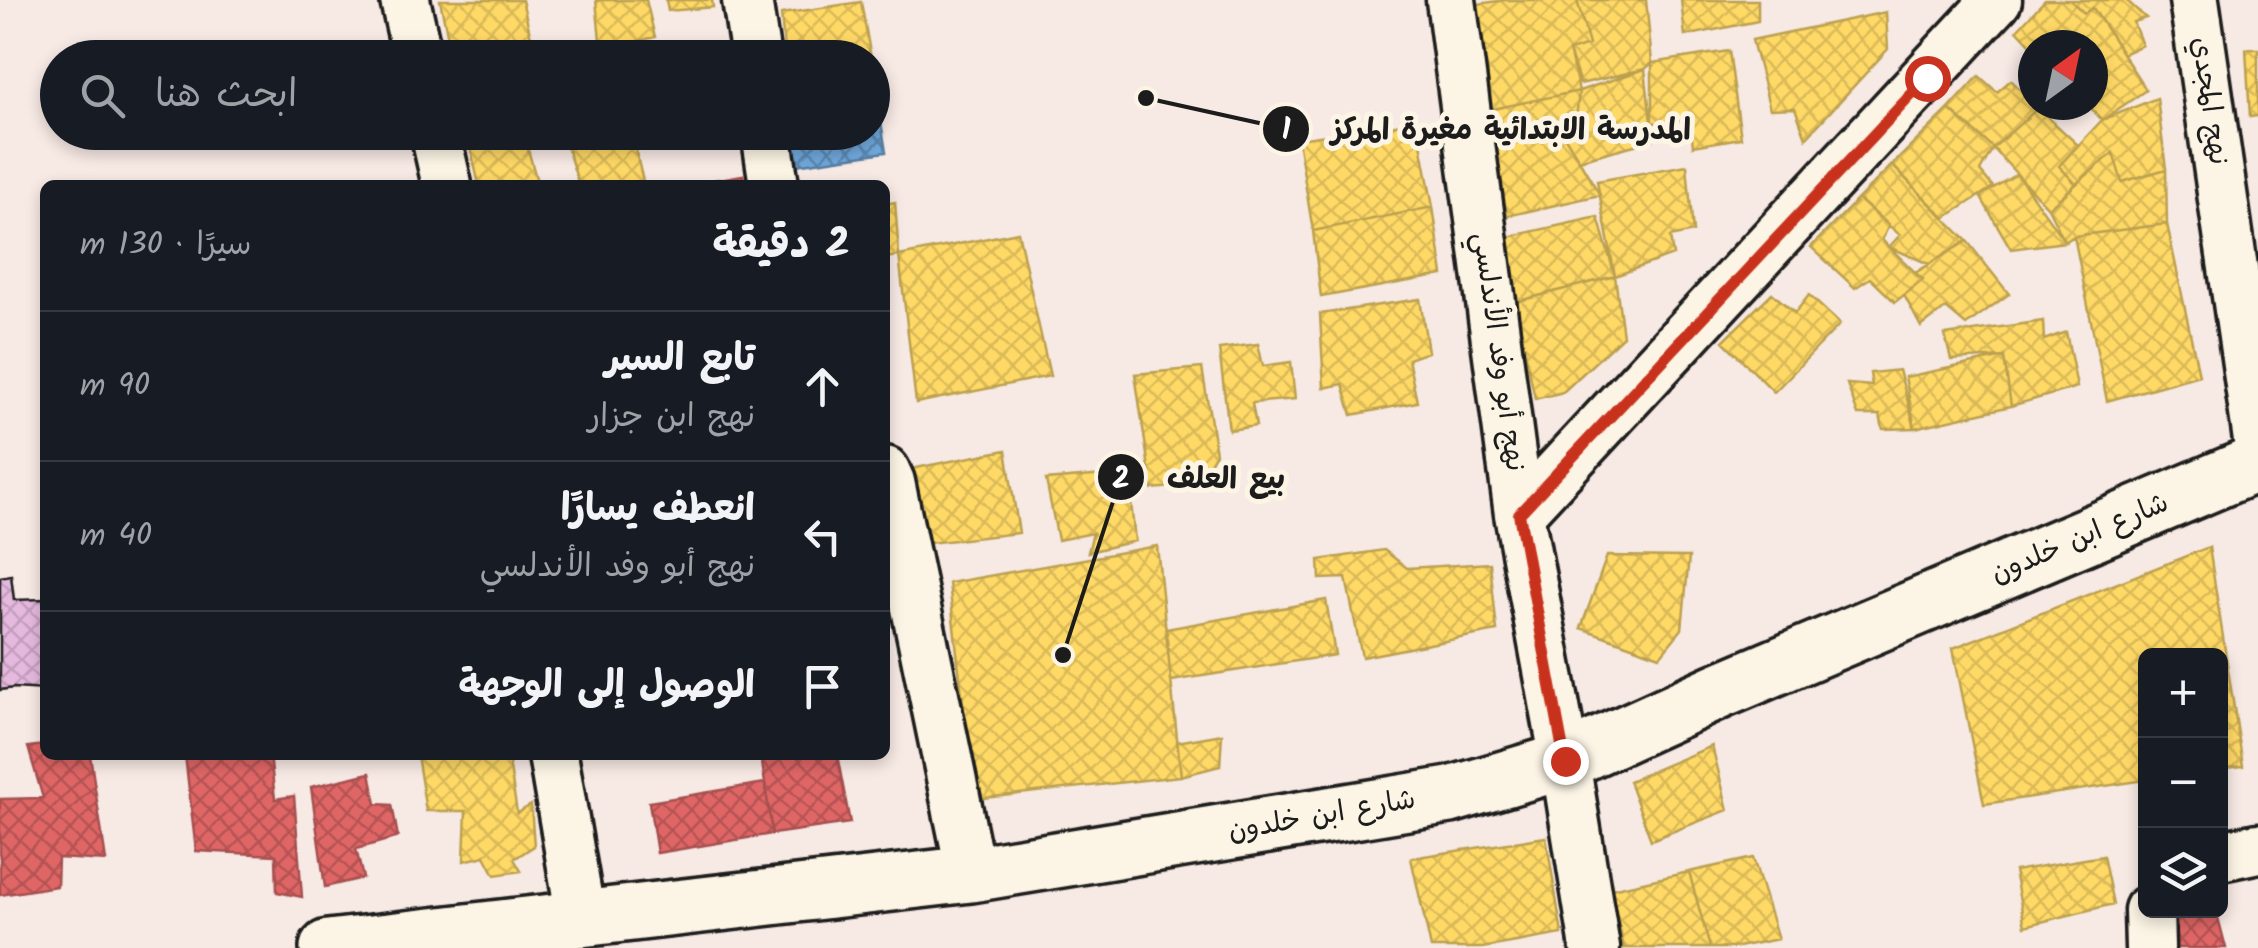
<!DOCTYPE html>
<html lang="ar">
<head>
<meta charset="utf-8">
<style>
	:root { --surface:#171b24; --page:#242831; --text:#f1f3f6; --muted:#9ea1a6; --line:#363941 }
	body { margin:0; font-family:Kalam,"Playpen Sans Arabic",sans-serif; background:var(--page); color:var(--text); direction:rtl }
	.controls { position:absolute; right:30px; bottom:30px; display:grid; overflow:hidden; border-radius:15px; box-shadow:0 5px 15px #0003 }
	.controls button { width:90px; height:90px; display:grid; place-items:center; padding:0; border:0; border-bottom:2px solid var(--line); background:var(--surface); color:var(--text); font:50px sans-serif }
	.compass { position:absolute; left:2018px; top:30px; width:90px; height:90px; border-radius:50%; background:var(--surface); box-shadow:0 5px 15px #0003; rotate:33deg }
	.stop { position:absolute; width:30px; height:30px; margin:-22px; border:8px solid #c8321e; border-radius:50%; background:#fff }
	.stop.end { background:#c8321e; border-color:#fff; box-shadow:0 2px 10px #0008 }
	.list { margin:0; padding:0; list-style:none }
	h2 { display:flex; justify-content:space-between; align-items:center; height:130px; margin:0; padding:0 40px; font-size:42px }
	h2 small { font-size:32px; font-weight:400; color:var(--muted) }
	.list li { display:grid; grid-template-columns:65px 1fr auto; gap:30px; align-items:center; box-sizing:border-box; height:150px; padding:0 40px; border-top:2px solid var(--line) }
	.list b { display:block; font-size:38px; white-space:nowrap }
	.list p { margin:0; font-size:32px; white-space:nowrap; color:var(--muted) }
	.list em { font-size:32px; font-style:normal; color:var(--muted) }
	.icon { flex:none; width:55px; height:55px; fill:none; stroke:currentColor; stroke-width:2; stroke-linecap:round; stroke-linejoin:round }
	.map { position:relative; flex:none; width:2258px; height:948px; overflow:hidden; direction:ltr }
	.search { position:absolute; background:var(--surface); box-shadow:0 5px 15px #0003; left:40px; top:40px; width:850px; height:110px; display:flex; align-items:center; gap:25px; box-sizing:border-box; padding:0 35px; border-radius:55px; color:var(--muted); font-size:38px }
	.panel { position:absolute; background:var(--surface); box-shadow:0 5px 15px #0003; left:40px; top:180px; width:850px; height:580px; border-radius:15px; direction:rtl }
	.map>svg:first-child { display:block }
</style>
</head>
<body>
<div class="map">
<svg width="2258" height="948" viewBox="0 0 2258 948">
	<defs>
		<pattern id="homes-cross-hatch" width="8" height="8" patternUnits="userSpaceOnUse" patternTransform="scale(2.5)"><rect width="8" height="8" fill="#ffd966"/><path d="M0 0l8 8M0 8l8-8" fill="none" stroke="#daba58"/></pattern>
		<pattern id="shops-cross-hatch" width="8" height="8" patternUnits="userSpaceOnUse" patternTransform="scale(2.5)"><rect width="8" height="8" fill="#e06666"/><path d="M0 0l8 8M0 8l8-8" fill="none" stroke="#b55353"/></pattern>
		<pattern id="schools-cross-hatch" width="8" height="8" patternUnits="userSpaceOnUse" patternTransform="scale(2.5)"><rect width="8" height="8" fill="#6fa8dc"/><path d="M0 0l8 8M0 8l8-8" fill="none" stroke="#5a88b2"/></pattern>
		<pattern id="building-cross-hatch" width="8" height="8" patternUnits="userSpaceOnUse" patternTransform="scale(2.5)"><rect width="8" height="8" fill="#e5b9de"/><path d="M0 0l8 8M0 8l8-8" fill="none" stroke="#c49ebe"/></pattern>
	</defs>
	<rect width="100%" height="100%" fill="#f7e9e4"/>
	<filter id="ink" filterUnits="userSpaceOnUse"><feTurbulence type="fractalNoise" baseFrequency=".01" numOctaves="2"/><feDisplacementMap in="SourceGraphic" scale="20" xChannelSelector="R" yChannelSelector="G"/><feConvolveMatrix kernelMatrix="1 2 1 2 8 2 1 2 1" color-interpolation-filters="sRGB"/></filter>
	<g filter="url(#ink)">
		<!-- homes -->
		<path fill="url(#homes-cross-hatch)" stroke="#bba050" stroke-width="2.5" d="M440 0H522L536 58H452Z
			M596 0H646L655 37 601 50Z
			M666 0H712L713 7 668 11Z
			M1505 0H1577L1589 45 1569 51 1579 91 1488 110 1471 5Z
			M1577 0H1646L1652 63 1645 69 1580 84 1569 51 1589 45Z
			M1681 0H1758V21L1685 36Z
			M2045 0H2070L2084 13 2093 8 2146 90 2102 120 2088 105H2093V45H2033V47L2017 30Z
			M2070 0H2126L2146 18 2133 22 2142 45 2123 54 2093 8 2084 13Z
			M861 2 871 58H785L781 14Z
			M1886 12 1888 49 1806 138 1795 108 1770 109 1752 40Z
			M2246 49H2258V116L2250 117Z
			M1729 51 1741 138 1693 146 1690 119 1652 123V63Z
			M1645 69 1653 140 1579 160 1565 137 1575 129 1579 91Z
			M1979 76 1997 92 2011 80 2038 108 1993 148 1949 109Z
			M1579 91 1575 129 1565 137 1600 195 1507 216 1488 110Z
			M2157 98 2166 169 2122 182 2113 153 2076 184 2059 166 2102 120Z
			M2038 108 2078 145 2059 166 2076 184 2048 208 1993 148Z
			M1949 109 1993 148 1980 171 1993 187 1945 218 1892 165Z
			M1417 122 1433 207 1313 231 1298 139Z
			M467 132H534L524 135 538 185H479Z
			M562 132H631L644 185H579Z
			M2113 153 2122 182 2166 169 2167 224 2074 236 2065 242 2048 208Z
			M1687 165 1693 232 1670 237 1673 255 1615 276 1597 181Z
			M1892 165 1967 241 1929 264 1889 247 1900 235 1858 199Z
			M2017 174 2065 242 2011 249 1980 196Z
			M1858 199 1889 225 1882 240 1923 280 1895 302 1870 278 1855 288 1811 247Z
			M895 202 899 256 885 258V204Z
			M1433 207 1443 275 1321 297 1313 231Z
			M1598 217 1615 276 1515 302 1507 237Z
			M2167 224 2199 375 2107 401 2074 236Z
			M1018 232 1050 376 916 403 899 256Z
			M1967 241 2009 294 1966 325 1946 308 1921 327 1904 295 1923 280 1915 273Z
			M1615 276 1623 336 1563 392 1535 399 1515 302Z
			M1772 293 1795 313 1809 295 1840 324 1774 392 1723 341Z
			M1420 299 1428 352 1408 359 1417 402 1352 415 1343 384 1324 388 1320 314Z
			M2043 321 2044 340 2066 332 2077 387 2011 406 2004 357 1951 360 1945 335Z
			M1258 344 1263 366 1291 362 1295 399 1252 403 1256 426 1229 430 1219 349Z
			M2004 357 2011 406 1915 428 1905 377Z
			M1202 368 1216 453 1197 485 1152 489 1135 374Z
			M1899 370 1915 428 1883 429 1880 415H1858L1847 384 1872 386 1870 373Z
			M1006 450 1019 533 929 543 911 469Z
			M1128 473 1135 541 1088 552 1093 533 1058 540 1046 480Z
			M1157 546 1181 776 974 799 949 583Z
			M2209 547 2243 766 2220 769V656H2146V780L1984 804 1953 648Z
			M1384 550 1407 568 1490 563 1497 631 1362 657 1346 578 1320 579 1319 560Z
			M1607 556 1689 557 1682 629 1660 656 1581 628Z
			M1326 600 1335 655 1171 681 1166 629Z
			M1222 734 1220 766 1181 776 1177 742Z
			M1712 746 1728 810 1651 840 1629 781Z
			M417 755H508L517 813 531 805 534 846 514 859 521 871 495 875 485 856 464 861 466 811H426Z
			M1546 837 1562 934 1482 948H1431L1411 858Z
			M2103 856 2113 904 2025 926 2014 871Z
			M1753 858 1778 939 1733 948H1710L1689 872Z
			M1689 872 1710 948H1624L1611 889Z"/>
		<!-- shops -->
		<path fill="url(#shops-cross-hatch)" stroke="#a55050" stroke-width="2.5" d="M743 175 745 185H684Z
			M45 745V755H90L106 861 58 858 57 886 0 895V799L43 798 28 747Z
			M185 755H270L275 799 294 796 302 897 277 892 276 855 196 851Z
			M761 755H837L850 823 772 834Z
			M370 773 376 804 392 805 398 837 356 849 363 878 325 887 311 787Z
			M765 783 772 834 657 853 649 802Z
			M2150 910H2216L2226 948H2157Z"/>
		<!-- schools -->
		<path fill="url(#schools-cross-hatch)" stroke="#567ea2" stroke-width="2.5" d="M872 85H875L886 152 795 165 792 132H872Z"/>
		<!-- building -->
		<path fill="url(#building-cross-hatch)" stroke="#1c1c1c" stroke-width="2.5" d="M11 575 14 600 45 599V690L14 688 0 690V577Z"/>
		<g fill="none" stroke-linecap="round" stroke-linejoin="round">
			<!-- minor casing -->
			<g stroke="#1c1c1c" stroke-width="55">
				<path id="minor" d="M405 0 418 58
					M747 0 756 58
					M1451 0 1519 514 1565 761 1595 948
					M2194 0 2258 440
					M435 132 447 185
					M766 132 774 185
					M885 471 890 482 971 874
					M1519 514 1997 0
					M553 755 581 919
					M2220 856 2258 848
					M2149 910 2150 948"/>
			</g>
			<!-- tertiary casing -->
			<g stroke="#1c1c1c" stroke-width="62">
				<path id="tertiary" d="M328 948 971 874 1450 795 1565 761 1719 691 2258 463"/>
			</g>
			<!-- minor -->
			<use href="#minor" stroke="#fcf5e5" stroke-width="48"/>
			<!-- tertiary -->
			<use href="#tertiary" stroke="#fcf5e5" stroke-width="55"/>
		</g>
	</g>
	<g fill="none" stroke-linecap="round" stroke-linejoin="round" filter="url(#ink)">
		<!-- route -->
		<path stroke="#c8321e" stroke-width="12" d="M1565 761 1519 514 1927 78"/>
	</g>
	<g text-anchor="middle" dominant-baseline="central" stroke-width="10" stroke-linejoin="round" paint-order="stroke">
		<!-- street labels -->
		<g font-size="28" fill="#1c1c1c" stroke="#fcf5e5">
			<text transform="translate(2209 101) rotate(82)">نهج المجدي</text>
			<text transform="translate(1498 352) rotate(82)">نهج أبو وفد الأندلسي</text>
			<text transform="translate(2080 539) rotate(-23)">شارع ابن خلدون</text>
			<text transform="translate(1322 816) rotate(-10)">شارع ابن خلدون</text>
		</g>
	</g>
	<!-- callouts -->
	<path fill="none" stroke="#1c1c1c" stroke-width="4" d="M1146 98L1286 129M1063 655L1121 477"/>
	<g fill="#1c1c1c" stroke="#fcf5e5" stroke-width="4">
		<circle cx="1146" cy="98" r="10"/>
		<circle cx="1063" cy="655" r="10"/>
		<circle cx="1286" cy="129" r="25"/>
		<circle cx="1121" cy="477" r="25"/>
	</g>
	<g font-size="30" text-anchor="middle" font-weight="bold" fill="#fff">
		<text x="1286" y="139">1</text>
		<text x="1121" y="488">2</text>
	</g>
	<g font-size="30" text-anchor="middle" font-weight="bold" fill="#1c1c1c" stroke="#fcf5e5" stroke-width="10" stroke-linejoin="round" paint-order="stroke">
		<text x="1511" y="139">المدرسة الابتدائية مغيرة المركز</text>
		<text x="1226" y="488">بيع العلف</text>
	</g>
</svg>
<div class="controls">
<button>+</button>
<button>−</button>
<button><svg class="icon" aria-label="layers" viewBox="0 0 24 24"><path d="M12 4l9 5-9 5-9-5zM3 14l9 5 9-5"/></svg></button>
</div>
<svg class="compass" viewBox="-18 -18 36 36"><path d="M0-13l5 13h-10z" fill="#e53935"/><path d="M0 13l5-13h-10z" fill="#9ea1a6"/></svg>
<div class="stop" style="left:1927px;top:78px"></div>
<div class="stop end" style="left:1565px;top:761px"></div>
<div class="search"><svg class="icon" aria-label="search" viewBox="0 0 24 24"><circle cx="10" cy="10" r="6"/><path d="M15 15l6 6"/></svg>ابحث هنا</div>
<section class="panel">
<h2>2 دقيقة<small>سيرًا · 130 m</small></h2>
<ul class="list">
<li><svg class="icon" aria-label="ahead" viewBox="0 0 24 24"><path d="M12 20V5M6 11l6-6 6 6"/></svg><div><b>تابع السير</b><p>نهج ابن جزار</p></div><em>90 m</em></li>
<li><svg class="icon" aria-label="left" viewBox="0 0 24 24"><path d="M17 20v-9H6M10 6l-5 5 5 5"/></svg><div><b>انعطف يسارًا</b><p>نهج أبو وفد الأندلسي</p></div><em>40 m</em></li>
<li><svg class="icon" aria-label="arrive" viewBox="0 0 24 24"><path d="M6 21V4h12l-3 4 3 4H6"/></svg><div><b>الوصول إلى الوجهة</b></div></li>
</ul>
</section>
</div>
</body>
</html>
